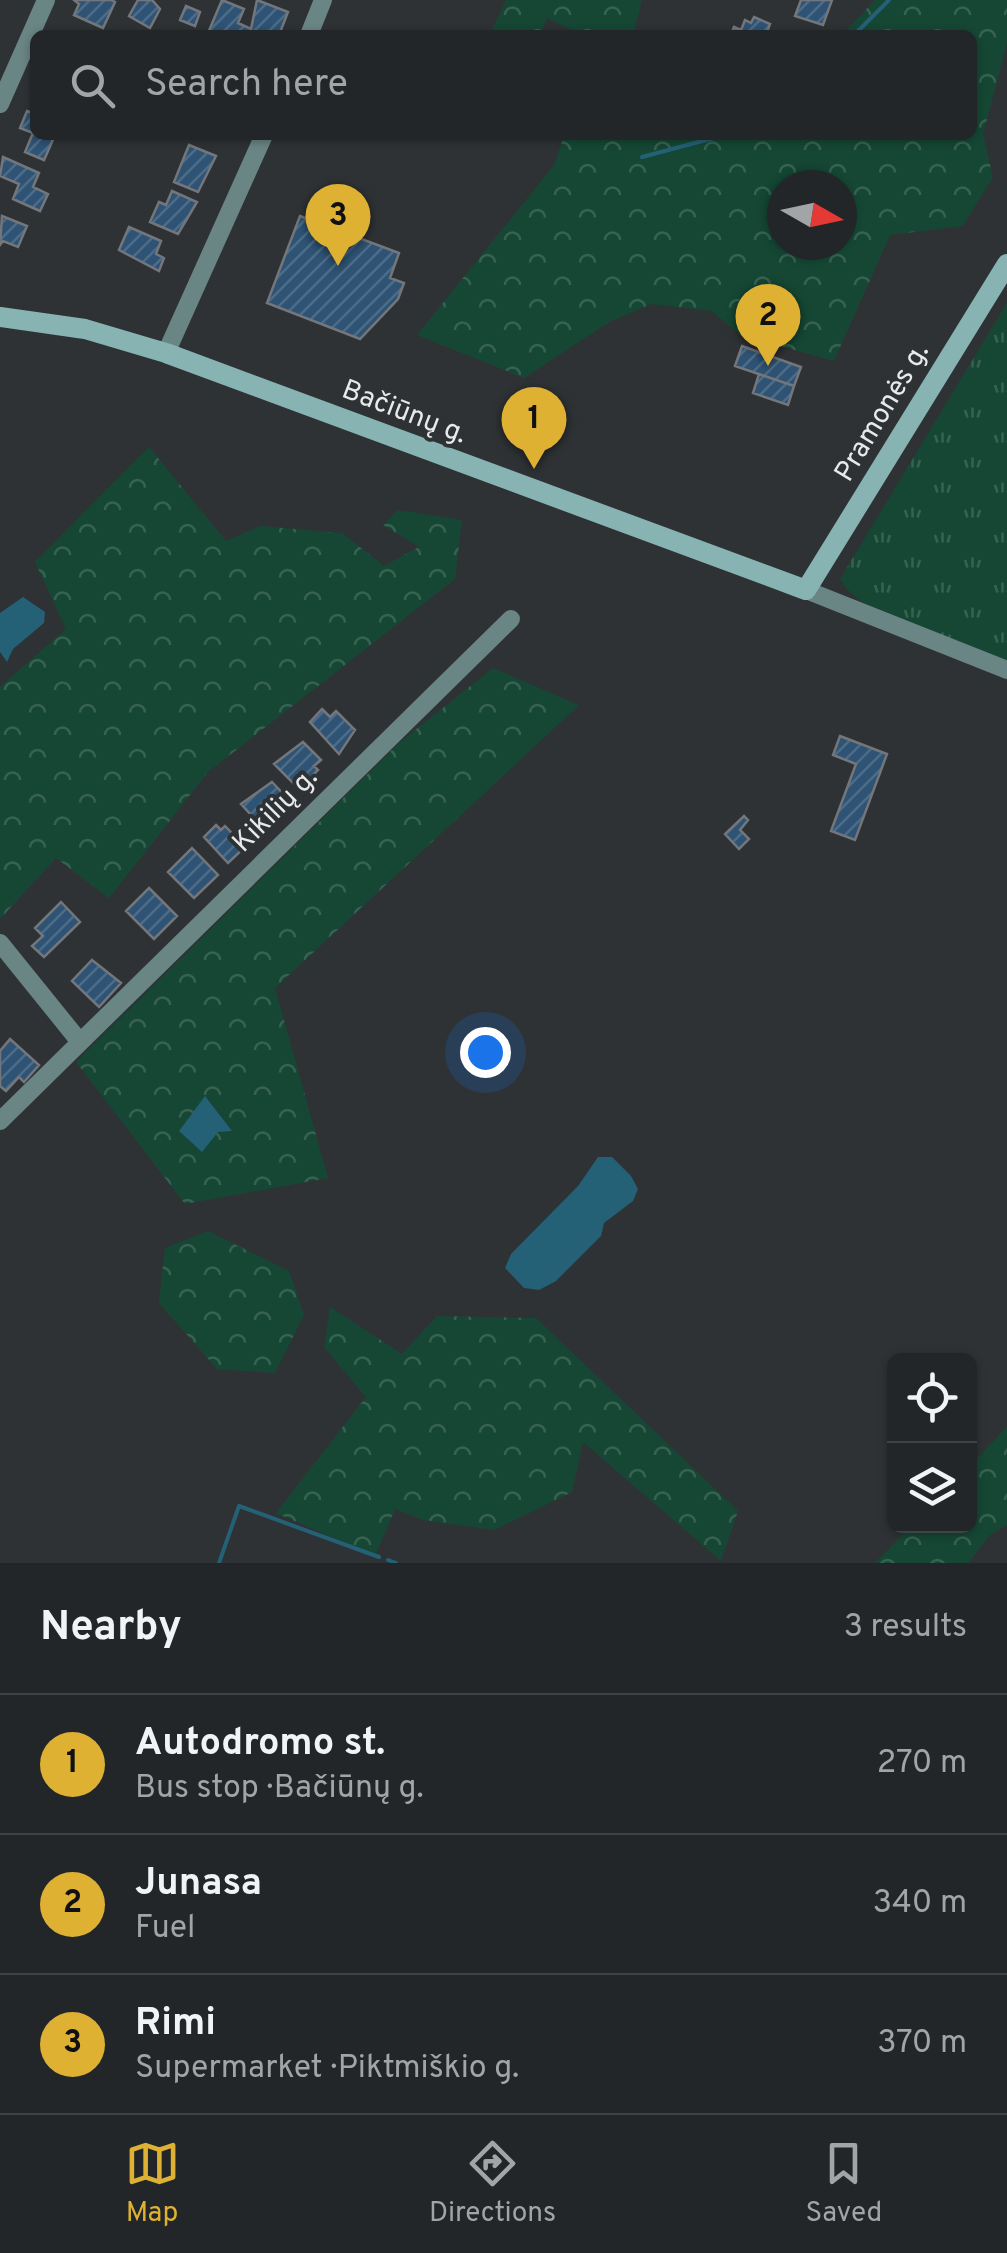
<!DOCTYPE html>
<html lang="en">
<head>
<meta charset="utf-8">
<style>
	:root { --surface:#222628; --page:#2a2e30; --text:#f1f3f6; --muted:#a2a5a8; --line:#3f4345; --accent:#deb133 }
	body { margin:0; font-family:Overpass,sans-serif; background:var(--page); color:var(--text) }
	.controls { position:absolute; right:30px; bottom:30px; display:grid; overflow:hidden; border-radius:15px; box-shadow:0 2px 8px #0004 }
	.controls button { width:90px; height:90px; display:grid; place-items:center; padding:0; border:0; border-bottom:2px solid var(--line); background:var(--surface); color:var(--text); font:50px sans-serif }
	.compass { position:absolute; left:767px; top:170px; width:90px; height:90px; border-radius:50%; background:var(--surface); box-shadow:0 2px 8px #0004; rotate:99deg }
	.you { position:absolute; left:485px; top:1052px; width:35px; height:35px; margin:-25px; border:8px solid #fff; border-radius:50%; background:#1a73e8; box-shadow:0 0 0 15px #1a73e833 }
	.badge { display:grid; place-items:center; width:65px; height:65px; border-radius:50%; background:var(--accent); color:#111; font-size:32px; font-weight:700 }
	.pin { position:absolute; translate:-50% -82px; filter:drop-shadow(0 2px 5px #0008) }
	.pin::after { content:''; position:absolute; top:52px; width:35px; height:30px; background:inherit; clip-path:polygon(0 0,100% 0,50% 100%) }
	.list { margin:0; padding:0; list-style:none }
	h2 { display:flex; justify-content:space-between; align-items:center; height:130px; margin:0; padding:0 40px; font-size:42px }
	h2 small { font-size:32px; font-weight:400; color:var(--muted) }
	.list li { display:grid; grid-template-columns:65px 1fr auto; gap:30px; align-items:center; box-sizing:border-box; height:140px; padding:0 40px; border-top:2px solid var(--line) }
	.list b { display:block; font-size:38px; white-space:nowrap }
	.list p { margin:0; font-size:32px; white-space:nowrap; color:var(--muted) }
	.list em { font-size:32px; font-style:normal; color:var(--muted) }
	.icon { flex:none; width:55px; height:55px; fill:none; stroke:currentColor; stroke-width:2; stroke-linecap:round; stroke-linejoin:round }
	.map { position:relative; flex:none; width:1007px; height:1563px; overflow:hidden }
	.search { position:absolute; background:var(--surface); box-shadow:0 2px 8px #0004; left:30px; right:30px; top:30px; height:110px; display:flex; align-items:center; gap:25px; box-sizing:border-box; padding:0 35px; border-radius:15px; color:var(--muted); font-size:38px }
	.sheet { height:550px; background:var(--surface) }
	nav { display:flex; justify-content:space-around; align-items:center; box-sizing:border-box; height:140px; border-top:2px solid var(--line); background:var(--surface); font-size:28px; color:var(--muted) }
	nav a { display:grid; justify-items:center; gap:5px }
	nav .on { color:var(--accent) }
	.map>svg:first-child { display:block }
</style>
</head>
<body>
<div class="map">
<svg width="1007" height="1563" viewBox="0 0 1007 1563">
	<defs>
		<pattern id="grass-tufts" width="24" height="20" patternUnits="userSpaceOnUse" patternTransform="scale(2.5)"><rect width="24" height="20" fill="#154734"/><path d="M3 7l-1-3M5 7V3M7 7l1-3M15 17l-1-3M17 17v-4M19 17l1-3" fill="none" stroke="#376252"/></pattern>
		<pattern id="forest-crowns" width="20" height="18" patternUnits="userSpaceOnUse" patternTransform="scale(2.5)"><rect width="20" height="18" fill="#154734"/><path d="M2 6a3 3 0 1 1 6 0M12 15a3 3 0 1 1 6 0" fill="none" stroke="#376252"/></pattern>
		<pattern id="building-hatch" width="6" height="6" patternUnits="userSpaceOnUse" patternTransform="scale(2.5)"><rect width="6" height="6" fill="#2e5374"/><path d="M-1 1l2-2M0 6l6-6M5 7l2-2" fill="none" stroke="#4c6c88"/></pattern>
	</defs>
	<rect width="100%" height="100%" fill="#2e3235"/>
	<!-- grass -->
	<path fill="url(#grass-tufts)" d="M1007 303V661C965 645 860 618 840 579Z"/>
	<!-- forest -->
	<path fill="url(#forest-crowns)" fill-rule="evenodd" d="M506 0H642L633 35H583L547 18 540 35H490Z
		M875 0H1007V43L983 134 993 177 963 226 890 235 834 361 740 335 712 311 651 304 609 322 524 378 417 335 555 164 564 135H972V35H842ZM782 185H842V245H782Z
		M149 447 226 541 260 526 342 533 384 566 419 547 383 525 398 510 462 520 455 579 208 772 109 898 56 858 0 919V687L66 629 35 562Z
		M493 668 579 705 275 988 328 1178 185 1204 76 1062 400 742Z
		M208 1231 289 1271 304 1315 275 1373 217 1369 159 1303 165 1248Z
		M330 1307 402 1354 437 1316 536 1318 738 1511 721 1561 583 1442 572 1492 494 1530 423 1520 395 1509 375 1556 276 1513 366 1397 324 1347Z
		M1007 1427V1525L990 1535 968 1563H875L911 1526H970V1466Z"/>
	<!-- water -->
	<path fill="#246076" d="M23 597 45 612 44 623 13 649 7 662 0 652V613Z
		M205 1096 232 1131 218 1132 202 1152 179 1131Z
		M598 1157H612L631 1176 638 1189 633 1201 604 1223 601 1236 556 1281 539 1290 524 1288 505 1268 511 1254 578 1186Z"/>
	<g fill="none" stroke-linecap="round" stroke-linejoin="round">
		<!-- stream -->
		<path stroke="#246076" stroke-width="4" d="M854 35 889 0
			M642 157 725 135
			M388 1560 396 1563
			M219 1563 239 1506 379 1557"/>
	</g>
	<!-- building -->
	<path fill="url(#building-hatch)" stroke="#73767a" stroke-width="2.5" d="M74 0H111L115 2 103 28 74 15 79 4Z
		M138 0H152L160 9 150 28 129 16Z
		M222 0 244 9 238 23 251 29 257 0 288 12 279 35H214L208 33Z
		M801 0H832L823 25 795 16Z
		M186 6 200 12 195 26 180 20Z
		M754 17 770 24 766 35H731L734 27 741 30 745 20 751 23Z
		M27 111 35 114V135H55L44 160 25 152 33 133 20 128Z
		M189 145 216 156 198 192 174 182Z
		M3 157 39 173 33 187 48 194 40 211 13 199 19 184 0 176Z
		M172 191 197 202 178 234 150 222 159 202 166 205Z
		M2 216 27 226 18 247 3 241 0 245Z
		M300 216 399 253 390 278 404 283 398 299 360 339 267 303Z
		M129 227 161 241 156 254 164 258 159 271 119 250Z
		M742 346 801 367 794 386 735 366Z
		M759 374 794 386 788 405 753 393Z
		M322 709 330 717 336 711 355 730 339 754 310 722Z
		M840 736 887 754 855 840 831 831 856 764 833 755Z
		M303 742 321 760 314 766 318 770 299 789 274 764Z
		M272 782 288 799 263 828 241 804Z
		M744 816 748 820 740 830 749 839 739 849 725 834Z
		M216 825 221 830 225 826 245 847 228 863 204 837Z
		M192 848 218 875 194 898 168 872Z
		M149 888 177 916 154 939 126 911Z
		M61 902 80 922 44 957 32 946 43 936 35 928Z
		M92 960 121 983 99 1007 72 981Z
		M10 1039 39 1065 24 1082 19 1077 6 1091 0 1086V1051Z"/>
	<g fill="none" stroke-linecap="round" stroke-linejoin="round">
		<!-- minor -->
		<path stroke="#698584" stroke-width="18" d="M309 35 323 0
			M0 104 46 0
			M166 353 264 135
			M806 590 1007 670
			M0 943 80 1042
			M0 1121 511 619"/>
		<!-- secondary -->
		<path stroke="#87b4b3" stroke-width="20" d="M0 317 85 329 166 353 806 590 1007 264"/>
	</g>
	<g text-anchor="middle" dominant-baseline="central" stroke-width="8" stroke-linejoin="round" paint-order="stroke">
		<!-- street labels -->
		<g font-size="28" fill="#e7e9eb" stroke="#2e3235">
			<text transform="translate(404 413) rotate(21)">Bačiūnų g.</text>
			<text transform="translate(883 413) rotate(-59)">Pramonės g.</text>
			<text transform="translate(276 811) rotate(-45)">Kikilių g.</text>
		</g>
	</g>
</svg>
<div class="controls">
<button><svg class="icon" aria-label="locate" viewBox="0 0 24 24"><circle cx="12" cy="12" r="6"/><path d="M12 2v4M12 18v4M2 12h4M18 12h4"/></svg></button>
<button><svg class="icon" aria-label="layers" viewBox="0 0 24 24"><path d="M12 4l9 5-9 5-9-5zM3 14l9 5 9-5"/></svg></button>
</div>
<svg class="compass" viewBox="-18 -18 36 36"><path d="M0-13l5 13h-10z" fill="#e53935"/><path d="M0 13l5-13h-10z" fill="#a2a5a8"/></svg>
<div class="you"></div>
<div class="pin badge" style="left:534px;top:469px">1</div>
<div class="pin badge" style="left:768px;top:366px">2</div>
<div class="pin badge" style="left:338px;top:266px">3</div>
<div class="search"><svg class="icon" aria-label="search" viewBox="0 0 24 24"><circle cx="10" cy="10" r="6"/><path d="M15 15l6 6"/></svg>Search here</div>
</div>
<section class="sheet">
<h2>Nearby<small>3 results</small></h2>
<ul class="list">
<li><span class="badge">1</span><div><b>Autodromo st.</b><p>Bus stop · Bačiūnų g.</p></div><em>270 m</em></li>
<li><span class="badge">2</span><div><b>Junasa</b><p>Fuel</p></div><em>340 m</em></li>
<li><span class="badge">3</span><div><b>Rimi</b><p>Supermarket · Piktmiškio g.</p></div><em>370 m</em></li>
</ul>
</section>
<nav>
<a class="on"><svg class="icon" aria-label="map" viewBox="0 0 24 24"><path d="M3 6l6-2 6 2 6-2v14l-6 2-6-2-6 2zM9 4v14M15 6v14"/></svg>Map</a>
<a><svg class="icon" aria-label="directions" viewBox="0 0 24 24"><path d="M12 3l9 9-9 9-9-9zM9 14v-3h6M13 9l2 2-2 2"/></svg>Directions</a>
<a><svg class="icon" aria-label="saved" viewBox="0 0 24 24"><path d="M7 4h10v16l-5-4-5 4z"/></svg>Saved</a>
</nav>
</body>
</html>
